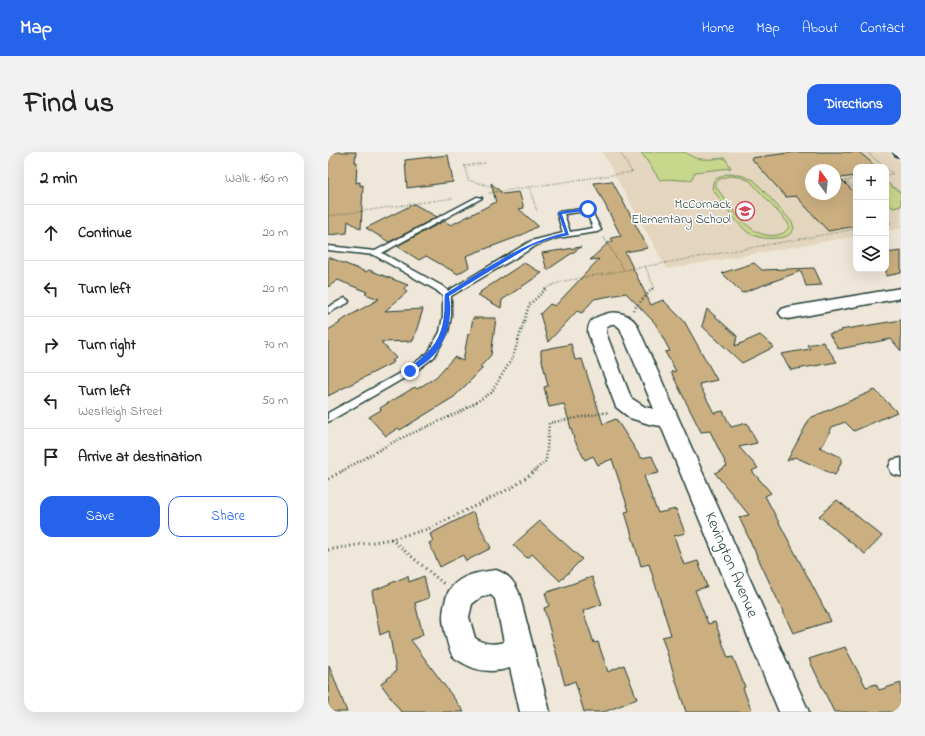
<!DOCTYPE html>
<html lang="en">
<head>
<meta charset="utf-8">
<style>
	:root { --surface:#fff; --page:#f2f2f2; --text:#202124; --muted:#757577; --line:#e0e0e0; --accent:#2563eb }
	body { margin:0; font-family:"Indie Flower",sans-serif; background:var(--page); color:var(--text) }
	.controls { position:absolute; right:12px; top:12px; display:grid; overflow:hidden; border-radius:8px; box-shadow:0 4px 16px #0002 }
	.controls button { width:36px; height:36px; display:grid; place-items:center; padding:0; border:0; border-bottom:1px solid var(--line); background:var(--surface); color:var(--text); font:20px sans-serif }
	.compass { position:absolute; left:477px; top:12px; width:36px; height:36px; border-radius:50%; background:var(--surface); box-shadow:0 4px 16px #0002; rotate:345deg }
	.stop { position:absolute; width:12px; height:12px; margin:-9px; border:3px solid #2563eb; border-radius:50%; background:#fff }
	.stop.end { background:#2563eb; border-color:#fff; box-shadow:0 1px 4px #0008 }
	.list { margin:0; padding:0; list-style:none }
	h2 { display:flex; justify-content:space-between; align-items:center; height:52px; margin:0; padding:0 16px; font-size:17px }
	h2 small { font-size:13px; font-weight:400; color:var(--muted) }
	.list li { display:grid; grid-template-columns:26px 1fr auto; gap:12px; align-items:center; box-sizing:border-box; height:56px; padding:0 16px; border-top:1px solid var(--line) }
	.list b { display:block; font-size:15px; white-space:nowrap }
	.list p { margin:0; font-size:13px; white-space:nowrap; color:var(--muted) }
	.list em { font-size:13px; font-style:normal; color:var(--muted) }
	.actions { display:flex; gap:8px; padding:12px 16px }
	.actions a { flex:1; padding:9px 0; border:1px solid var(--accent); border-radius:12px; text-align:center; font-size:14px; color:var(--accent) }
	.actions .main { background:var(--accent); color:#fff }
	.icon { flex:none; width:22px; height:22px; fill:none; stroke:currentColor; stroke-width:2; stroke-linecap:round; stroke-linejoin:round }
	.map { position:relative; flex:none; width:573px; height:560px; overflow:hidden; border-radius:12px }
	header { display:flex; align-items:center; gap:24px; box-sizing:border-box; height:56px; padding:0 20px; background:var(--accent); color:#fff }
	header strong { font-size:19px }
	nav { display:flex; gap:22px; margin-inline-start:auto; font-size:14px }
	.intro { display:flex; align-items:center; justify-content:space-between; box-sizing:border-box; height:96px; padding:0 24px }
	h1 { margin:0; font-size:28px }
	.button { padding:10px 18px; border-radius:12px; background:var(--accent); color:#fff; font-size:14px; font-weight:700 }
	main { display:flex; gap:24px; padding:0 24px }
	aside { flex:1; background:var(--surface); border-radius:12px; box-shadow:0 4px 16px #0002 }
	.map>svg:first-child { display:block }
</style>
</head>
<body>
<header>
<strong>Map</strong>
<nav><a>Home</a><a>Map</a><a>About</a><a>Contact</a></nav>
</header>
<div class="intro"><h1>Find us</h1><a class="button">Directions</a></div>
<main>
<aside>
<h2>2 min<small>Walk · 160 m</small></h2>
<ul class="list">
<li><svg class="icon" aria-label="ahead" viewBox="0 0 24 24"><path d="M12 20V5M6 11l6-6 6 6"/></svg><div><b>Continue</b></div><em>20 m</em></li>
<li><svg class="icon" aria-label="left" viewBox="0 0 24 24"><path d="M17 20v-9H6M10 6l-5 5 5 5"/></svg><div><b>Turn left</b></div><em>20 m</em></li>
<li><svg class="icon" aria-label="right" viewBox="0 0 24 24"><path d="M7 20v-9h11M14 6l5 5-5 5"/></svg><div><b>Turn right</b></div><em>70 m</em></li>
<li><svg class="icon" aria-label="left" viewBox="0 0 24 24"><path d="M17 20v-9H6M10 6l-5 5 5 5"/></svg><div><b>Turn left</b><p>Westleigh Street</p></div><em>50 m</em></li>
<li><svg class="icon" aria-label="arrive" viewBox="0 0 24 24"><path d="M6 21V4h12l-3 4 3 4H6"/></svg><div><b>Arrive at destination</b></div></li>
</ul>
<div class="actions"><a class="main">Save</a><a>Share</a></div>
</aside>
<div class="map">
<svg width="573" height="560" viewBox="0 0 573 560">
	<rect width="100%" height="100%" fill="#efe7d9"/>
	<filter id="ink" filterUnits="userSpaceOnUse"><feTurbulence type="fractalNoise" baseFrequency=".025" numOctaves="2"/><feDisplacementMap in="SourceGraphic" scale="8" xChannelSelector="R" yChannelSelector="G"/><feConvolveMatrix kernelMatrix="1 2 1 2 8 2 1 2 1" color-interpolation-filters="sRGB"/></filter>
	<g filter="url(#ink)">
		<!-- built -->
		<path fill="#e4d6be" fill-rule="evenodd" d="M274 0H560L573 10V76L558 79V15H528V84L339 117ZM483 18H507V42H483Z"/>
		<!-- green -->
		<path fill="#c7d78b" stroke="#738a60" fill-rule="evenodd" d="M313 0H357C368 10 382 7 397 6L403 16 367 20 363 28C352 29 342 26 332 28Z
			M398 22 412 23 426 28 464 70 466 76C463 84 456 86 449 86 440 87 429 86 421 81 411 75 391 46 384 36L386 28ZM401 24 412 25 422 29 460 71 461 74C459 79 455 82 449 83 421 88 403 54 388 35 387 27 395 26 401 24Z
			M558 30 573 41V54L565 56 558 49Z"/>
		<!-- building -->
		<path fill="#cbaf80" stroke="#1f3d34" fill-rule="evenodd" d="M0 0H28L27 10H29L28 31 32 30V34L35 33 33 77 20 69 19 81 0 83Z
			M468 0H531L549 15H528V24L512 26 528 42V74L500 79 468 44 458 45 423 6ZM483 18H507V42H483Z
			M120 3 125 30 79 36 77 8Z
			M284 29 320 96 297 100 323 153 335 148 356 169 389 228 371 232 386 261 395 259 403 275 419 271 429 291 411 295 430 316 424 319 443 341 437 344 503 469 465 481 411 365 421 363 387 321 399 314 382 279 373 280 343 220 348 219 337 200 342 199 327 171 298 141 266 147 254 161 249 159 220 190 212 162 222 152 227 154 271 107 262 108 281 90H285L283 86 293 84 266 31Z
			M163 31 175 42 191 40 196 56 191 57 210 74 192 84 138 104 141 115 130 122 98 104 91 108 69 94 116 69 123 73 168 50Z
			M86 52 109 65 61 90 38 76Z
			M253 95 219 118 214 101Z
			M573 99V121L558 124V101Z
			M0 105 38 120 41 118 80 133 76 136 79 140 57 159 95 157 85 189 53 190 68 206 64 209 66 210 0 244V178L12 171 11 170 51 147 37 142 39 140 10 128 0 135Z
			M196 111 214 121 174 148 173 156 150 143 153 141 152 140Z
			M426 111 434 118 486 116 494 133 478 134 473 119 414 141 394 121Z
			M379 157 409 184 407 194 432 183 446 195 414 211 374 174Z
			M145 166H168L163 203 152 215 155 216 126 245 72 278 70 276 58 284 41 265 53 258 52 256 87 235 89 237 108 225 126 205 135 209 140 182H142Z
			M573 168V199L563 187 511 197 501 182 514 179 512 178Z
			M495 190 509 210 463 218 453 202 482 197 479 193Z
			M243 192 247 208 254 207 275 272 288 267 313 306 324 304 331 321 316 324 327 354 330 361 348 357 357 381 346 384 356 413 370 409 379 435 367 438 380 472 387 470 400 506 405 505 417 535 415 536 424 560H358L334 485 343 483 321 412 313 414 297 360 301 359 284 307 270 313 265 304 257 308 246 287 236 252 221 255 216 235 220 234 213 204V198Z
			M547 238 569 260 526 279 517 270 504 275 495 293 491 295 513 305V311L507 323 467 305 459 309 482 266Z
			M509 348 554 384 537 402 491 364Z
			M145 360 163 396 138 409 135 403 112 415 101 391 105 389 102 382Z
			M212 369 254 407 232 429 204 402 199 406 185 393Z
			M80 424 81 430 96 424 101 446 87 451 95 483 83 488 136 560H73L53 532 68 519 61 479 52 483 44 439Z
			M264 425 274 452 255 459 266 491 270 490 280 520 296 513 309 547 276 560H256L247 529 237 533 216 456 221 454 217 441Z
			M517 495 538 535 548 532 551 538 573 531V560H506L481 507Z
			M1 513 19 560H0Z"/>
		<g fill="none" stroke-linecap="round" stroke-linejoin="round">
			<!-- lane casing -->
			<g stroke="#1f3d34" stroke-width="3">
				<path id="lane" d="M149 45 154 46 54 101 114 134 120 139 203 89 235 81 229 61 230 60 262 56 273 78 269 80 229 86 209 93 123 144V164L120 180 106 205 85 221 0 270V261L79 217 100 201 112 180 115 164V144L108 138 46 103 0 98V94L47 99ZM258 59 265 76 242 80 236 62Z
					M17 146 21 149 20 151 0 161V155Z"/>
			</g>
			<!-- street casing -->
			<g stroke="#1f3d34" stroke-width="3">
				<path id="street" d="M573 136V146L460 167 454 165 451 161 454 157 460 155Z
					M281 161C291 159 303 163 309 173L481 560H451L333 274 321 272 302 266 288 255 260 181C260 166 268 165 281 161ZM283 172H287L292 176 326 257 317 255 303 246 278 181V175Z
					M573 306V324H572L564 322 561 315 564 308Z
					M168 418C180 422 186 429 191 441L222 560H192L182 516C165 521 150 520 135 511 132 509 127 507 125 504 120 498 115 473 115 465 115 458 118 441 123 436 134 422 152 420 168 418ZM163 443 167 447 176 490C166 493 155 492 147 486L141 465 144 452 153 445Z"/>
			</g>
			<!-- secondary casing -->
			<g stroke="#1f3d34" stroke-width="3">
				<path id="secondary" d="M565 0H573V5L568 4Z"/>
			</g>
			<!-- path-far2 -->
			<path stroke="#1f3d34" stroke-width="1.5" stroke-dasharray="0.5 2" stroke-linecap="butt" d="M539 0 556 15
				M157 11 137 14 140 28 162 34 172 39
				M558 16 565 22 558 23
				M528 27 518 29 528 38
				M201 35 209 59
				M161 41 304 20 292 0
				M0 64 126 46
				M558 66 563 71 558 72
				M276 86 296 118
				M317 114 326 135 324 137
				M218 137 222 134 236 129 528 77"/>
			<!-- path-far1 -->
			<path stroke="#1f3d34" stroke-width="2.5" stroke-dasharray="1 2.5" stroke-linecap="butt" d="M305 158 325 136
				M14 319 69 288 132 260 163 241 185 205 201 153 219 136
				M206 319 218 309 221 271 281 260"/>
			<!-- path -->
			<path stroke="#1f3d34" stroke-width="3" stroke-dasharray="1 3.5" stroke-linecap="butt" d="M0 327 16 318
				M63 387 116 432
				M0 398 63 387 100 377 185 335 208 318"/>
			<!-- lane -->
			<use href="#lane" fill="#fff" fill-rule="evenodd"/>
			<!-- street -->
			<use href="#street" fill="#fff" fill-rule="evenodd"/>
			<!-- secondary -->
			<use href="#secondary" fill="#fff" fill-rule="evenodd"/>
		</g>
	</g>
	<!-- route -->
	<path fill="#2563eb" d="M260 56 262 58 234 62 241 83 221 87 203 94 121 144C125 164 119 190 104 205 98 211 90 215 84 220H80V217C100 201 113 191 116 163 117 156 116 148 117 142 155 119 192 91 237 81L230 60Z"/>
	<!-- icons -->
	<defs>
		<g id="school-ring" transform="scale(1)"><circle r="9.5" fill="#fff" stroke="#d1495b" stroke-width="1.5"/><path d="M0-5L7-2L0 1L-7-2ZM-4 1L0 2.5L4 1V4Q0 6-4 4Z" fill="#d1495b"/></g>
	</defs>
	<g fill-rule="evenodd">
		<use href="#school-ring" x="417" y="59"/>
	</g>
	<g text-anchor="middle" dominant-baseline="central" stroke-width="3" stroke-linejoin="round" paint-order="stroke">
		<!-- far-poi labels -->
		<g font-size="13" fill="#1f3d34" stroke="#fff" text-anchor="end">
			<text x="403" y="52">McCornack<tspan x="403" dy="15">Elementary School</tspan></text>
		</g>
		<!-- street labels -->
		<g font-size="16" fill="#1f3d34" stroke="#fff">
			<text transform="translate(403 413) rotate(67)">Kevington Avenue</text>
		</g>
	</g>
</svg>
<div class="controls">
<button>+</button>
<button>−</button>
<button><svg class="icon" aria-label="layers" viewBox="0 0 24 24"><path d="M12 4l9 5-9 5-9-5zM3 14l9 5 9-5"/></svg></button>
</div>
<svg class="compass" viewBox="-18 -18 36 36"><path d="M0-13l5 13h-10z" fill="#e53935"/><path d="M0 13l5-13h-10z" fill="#757577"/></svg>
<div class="stop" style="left:260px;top:57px"></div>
<div class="stop end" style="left:82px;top:219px"></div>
</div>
</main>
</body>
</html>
